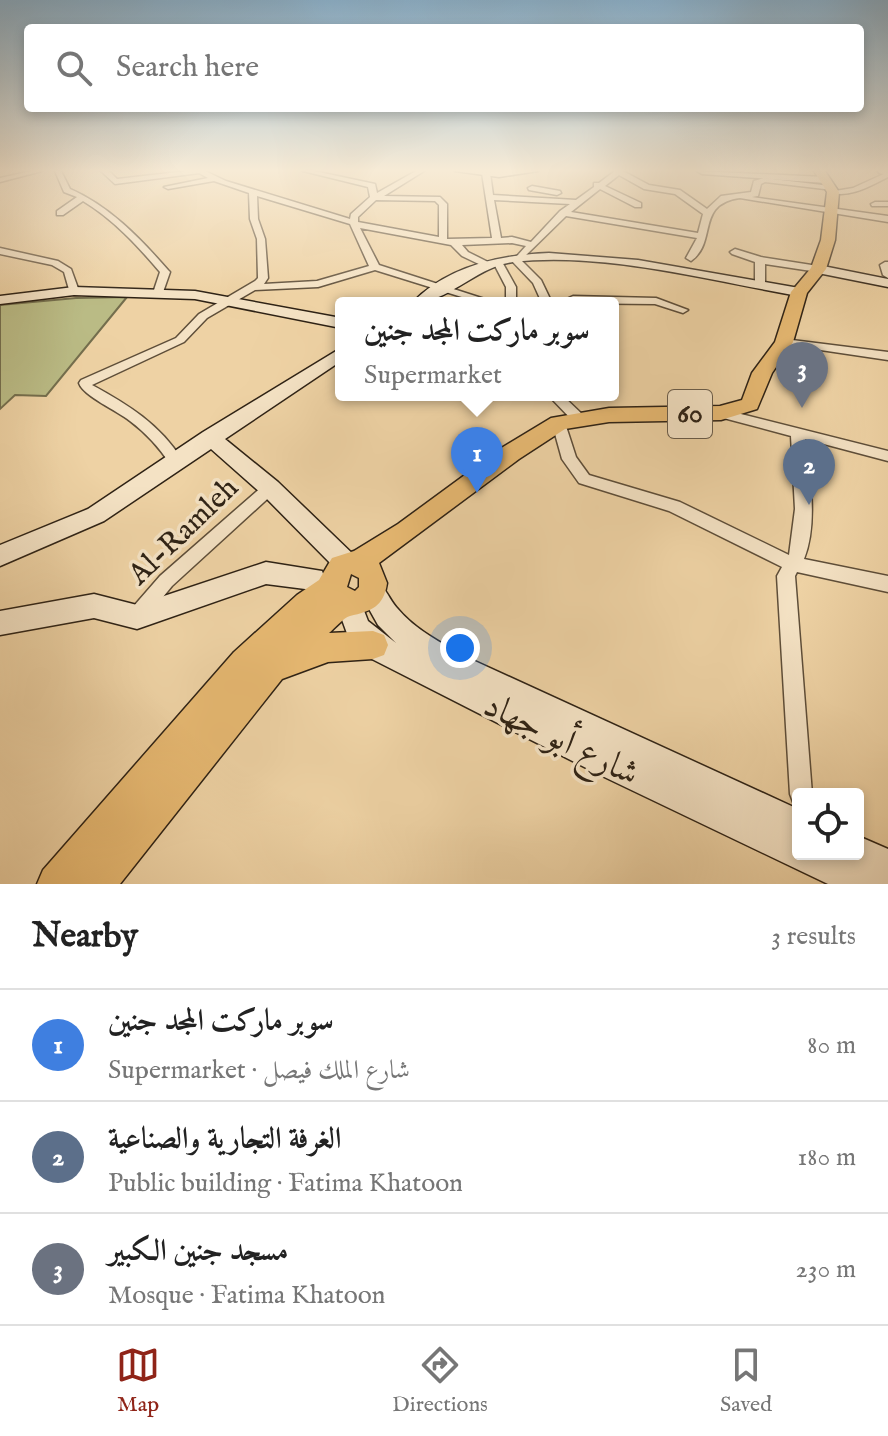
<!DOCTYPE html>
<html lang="en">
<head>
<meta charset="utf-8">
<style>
	:root { --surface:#fff; --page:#f6f6f6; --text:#222; --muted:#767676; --line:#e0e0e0; --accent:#8f2418 }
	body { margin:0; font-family:"IM FELL English",Amiri,serif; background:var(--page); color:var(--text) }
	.controls { position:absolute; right:24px; bottom:24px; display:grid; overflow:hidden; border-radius:8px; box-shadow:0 4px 12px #0003 }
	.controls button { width:72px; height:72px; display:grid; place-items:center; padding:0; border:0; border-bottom:2px solid var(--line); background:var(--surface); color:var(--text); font:40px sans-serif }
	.you { position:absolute; left:460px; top:648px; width:28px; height:28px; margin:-20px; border:6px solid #fff; border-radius:50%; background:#1a73e8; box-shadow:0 0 0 12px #1a73e833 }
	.badge { display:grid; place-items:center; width:52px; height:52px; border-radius:50%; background:var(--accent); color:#fff; font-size:26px; font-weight:700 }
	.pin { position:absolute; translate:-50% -66px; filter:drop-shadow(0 2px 4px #0008) }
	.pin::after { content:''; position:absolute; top:42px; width:28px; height:24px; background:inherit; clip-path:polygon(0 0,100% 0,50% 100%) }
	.popup { position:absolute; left:335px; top:297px; width:284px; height:104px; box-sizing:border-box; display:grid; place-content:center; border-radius:8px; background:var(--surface); filter:drop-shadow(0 2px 6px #0005); font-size:26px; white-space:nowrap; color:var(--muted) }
	.popup b { font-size:30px; color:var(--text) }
	.popup::after { content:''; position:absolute; left:50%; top:100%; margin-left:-16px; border:16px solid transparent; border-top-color:var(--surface) }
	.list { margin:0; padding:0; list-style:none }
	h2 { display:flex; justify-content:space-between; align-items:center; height:104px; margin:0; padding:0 32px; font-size:34px }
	h2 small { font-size:26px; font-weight:400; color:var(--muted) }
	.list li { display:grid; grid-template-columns:52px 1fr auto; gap:24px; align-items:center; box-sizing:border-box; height:112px; padding:0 32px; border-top:2px solid var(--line) }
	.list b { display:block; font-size:30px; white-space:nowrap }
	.list p { margin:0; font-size:26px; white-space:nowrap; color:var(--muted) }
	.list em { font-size:26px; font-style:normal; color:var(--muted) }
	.icon { flex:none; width:44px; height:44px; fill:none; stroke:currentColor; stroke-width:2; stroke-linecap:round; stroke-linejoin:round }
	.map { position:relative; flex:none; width:888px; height:884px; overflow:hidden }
	.search { position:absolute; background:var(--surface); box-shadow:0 4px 12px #0003; left:24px; right:24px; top:24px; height:88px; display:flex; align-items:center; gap:20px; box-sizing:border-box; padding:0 28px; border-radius:8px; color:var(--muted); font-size:30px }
	.sheet { height:440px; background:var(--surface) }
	nav { display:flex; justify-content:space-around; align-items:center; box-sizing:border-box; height:112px; border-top:2px solid var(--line); background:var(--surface); font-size:22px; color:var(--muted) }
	nav a { display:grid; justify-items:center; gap:4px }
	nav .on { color:var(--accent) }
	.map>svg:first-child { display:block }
</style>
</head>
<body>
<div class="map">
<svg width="888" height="884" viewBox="0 0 888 884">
	<rect width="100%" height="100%" fill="#eed2a4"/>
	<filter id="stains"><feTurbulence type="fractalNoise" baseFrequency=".0025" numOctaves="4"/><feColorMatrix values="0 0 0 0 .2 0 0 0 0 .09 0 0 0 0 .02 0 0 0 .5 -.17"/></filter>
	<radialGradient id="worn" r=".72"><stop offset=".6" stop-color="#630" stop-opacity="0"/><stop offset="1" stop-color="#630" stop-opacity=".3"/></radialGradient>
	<!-- green -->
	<path fill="#babb85" stroke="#746e4d" stroke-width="2" d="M127 297 46 396 15 395 0 409V305L76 298Z"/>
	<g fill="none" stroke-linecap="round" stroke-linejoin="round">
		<!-- street casing -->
		<g stroke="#5e4e39" stroke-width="3">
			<path id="street" d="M31 171H42L0 182V178Z
				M55 171H61L70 189C109 206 139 237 168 270L170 272 162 295 158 296 153 293 160 272C137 245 113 219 83 201L63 215H57V211L77 197 64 192Z
				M101 171H109L117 179 187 171H205L226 181 350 219 351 214 370 197 368 187 303 171H314L375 184 377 193 416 171H424L384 196 440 197 447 204V239L492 238 482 173 486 171 490 173 493 195 576 200 594 187V183H599L615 171H623L649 185 680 190 707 209 721 196 751 192 754 181 764 178 830 186 834 188 833 190 765 182 761 184 758 196 752 197 888 216V222L740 198C695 204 718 242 691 261L686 258 697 238 566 216 521 260 541 280 552 303H542L533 283 509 258 517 256 526 246 512 243 462 245 468 252 488 262 490 264 485 267 462 256 451 245 360 228 379 265 497 303H481L375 270 318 287 255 290 207 318 184 342 92 385C127 404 161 425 182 460L180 464H170C159 447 146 433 130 421 118 411 83 396 79 383L81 380 176 338 199 314 255 281 258 278 257 239 250 219 249 193 214 181 168 189 164 187 208 178 199 173 115 184ZM619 175 644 189 675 194 703 214 698 233 571 212 600 189 635 207H641V203L605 186ZM257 196 350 224 369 266 317 281 264 284 268 278 265 239 258 219ZM376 200 435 201 439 205V237L358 222V217ZM494 200 570 204 560 211 531 242 512 237 501 238Z
				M888 172V177C870 186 849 199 829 192L853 188Z
				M532 186 560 191 561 193 557 195 529 190 528 188Z
				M875 202H888V206H872L871 204Z
				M0 248 58 261 71 269 79 291 70 293 64 272 52 265 0 254Z
				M735 249 761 257 818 266 823 269 818 272 765 264V285L760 288 755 285V262L732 254 730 252Z
				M495 260H501L516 287V303H506V287L493 262Z
				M885 262H888V278L883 275 880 265Z
				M573 296 656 298 688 310 683 313 655 304 558 303Z
				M784 339 888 352V360L780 344 778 342Z
				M548 395H562L583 415 585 418 583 421H573Z
				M721 409 888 451V461L805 439C810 476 818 524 804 559L888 576V592L797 572 795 576 812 794H798V804L793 802 790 794 777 576 782 567 669 511 579 483 562 459 552 423 554 420H564L576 457 589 475 680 502 789 555 795 509 791 436 716 416 714 413 716 410Z
				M270 482 275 484 278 488 275 492 172 586 145 619 139 621 133 619 130 613 133 607 160 576 265 484Z"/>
		</g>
		<!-- secondary casing -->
		<g stroke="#2e2215" stroke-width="3">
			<path id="secondary" d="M455 171H538L499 177Z
				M697 171 825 177 830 180 825 183 702 174Z
				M878 171H888V175L879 173Z
				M549 253 638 260 799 288 806 292 799 296C712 281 601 251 513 262 475 267 449 303 412 303 448 266 500 255 549 253Z
				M818 265 888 279V287L813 272 811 269Z
				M74 287 195 291 341 318V328L195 299 74 295 0 304V296Z
				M341 348V361L225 439 278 482 357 558 360 565 357 572 348 575 339 572 262 494 211 449 104 521 0 566V545L88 509 203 432Z
				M266 562 322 571 325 579 322 587 313 590 266 584 137 629 94 618 0 635V611L94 594 137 605Z
				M372 580C385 584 388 598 397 608 415 630 442 643 466 657L798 809V854H858V836L888 849V884H828L598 774 370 658 349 639 336 603 340 595 349 591 358 595 368 621 396 643 378 625 359 591 363 583Z"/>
		</g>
		<!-- primary casing -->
		<g stroke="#2e2215" stroke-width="3">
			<path id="primary" d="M814 171H825L839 192 835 240 826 269 807 293 793 342 772 373 757 409 721 420 609 422 565 429 519 459 379 563 387 583C384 607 371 611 350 616 343 618 335 628 329 633L373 631 384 635 388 645 384 655 373 659 328 662 282 679 120 884H37L43 870 234 652 297 595 319 580 332 558 354 551 398 524 503 447 551 418 609 408 720 406 742 400 752 373 775 342 791 292 811 268 821 240 827 192ZM351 574 359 578V587L355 591 347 587Z"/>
		</g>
		<!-- street -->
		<use href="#street" fill="#f4e2c4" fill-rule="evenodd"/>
		<!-- secondary -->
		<use href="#secondary" fill="#f4e2c4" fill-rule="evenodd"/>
		<!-- primary -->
		<use href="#primary" fill="#e7b972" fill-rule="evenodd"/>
	</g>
	<!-- sky -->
	<linearGradient id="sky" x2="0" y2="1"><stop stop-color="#8ab4d2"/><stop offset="0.58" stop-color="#f7ebd6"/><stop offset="1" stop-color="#f7ebd6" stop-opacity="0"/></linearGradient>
	<rect width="888" height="294" fill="url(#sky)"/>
	<g text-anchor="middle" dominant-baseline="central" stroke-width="7" stroke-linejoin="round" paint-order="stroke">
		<!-- shield labels -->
		<rect fill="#f4e2c4" stroke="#695c4a" stroke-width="2" x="668" y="390" width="44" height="48" rx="6"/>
		<g font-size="28" font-weight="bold" fill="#2e2215">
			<text x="690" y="414">60</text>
		</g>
		<!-- street labels -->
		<g font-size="30" fill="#2e2215" stroke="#f4e2c4">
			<text transform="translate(184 532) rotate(-44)">Al-Ramleh</text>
		</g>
		<!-- near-street labels -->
		<g font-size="36" fill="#2e2215" stroke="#f4e2c4">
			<text transform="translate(561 740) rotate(26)">شارع أبو جهاد</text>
		</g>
	</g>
	<rect width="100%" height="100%" filter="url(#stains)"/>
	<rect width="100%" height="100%" fill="url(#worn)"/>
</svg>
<div class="controls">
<button><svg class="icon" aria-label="locate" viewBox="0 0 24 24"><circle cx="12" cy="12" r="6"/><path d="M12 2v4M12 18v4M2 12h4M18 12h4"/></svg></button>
</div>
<div class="you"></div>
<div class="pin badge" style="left:477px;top:493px;background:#3f7fe0">1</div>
<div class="popup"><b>سوبر ماركت المجد جنين</b>Supermarket</div>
<div class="pin badge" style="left:809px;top:505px;background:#5c6f8a">2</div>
<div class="pin badge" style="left:802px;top:408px;background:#6b7280">3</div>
<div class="search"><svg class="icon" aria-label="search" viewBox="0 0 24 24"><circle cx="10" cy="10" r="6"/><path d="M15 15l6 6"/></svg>Search here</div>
</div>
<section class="sheet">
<h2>Nearby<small>3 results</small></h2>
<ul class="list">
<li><span class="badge" style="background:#3f7fe0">1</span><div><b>سوبر ماركت المجد جنين</b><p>Supermarket · شارع الملك فيصل</p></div><em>80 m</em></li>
<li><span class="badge" style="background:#5c6f8a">2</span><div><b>الغرفة التجارية والصناعية</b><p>Public building · Fatima Khatoon</p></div><em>180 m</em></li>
<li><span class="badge" style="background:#6b7280">3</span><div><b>مسجد جنين الكبير</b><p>Mosque · Fatima Khatoon</p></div><em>230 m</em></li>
</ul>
</section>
<nav>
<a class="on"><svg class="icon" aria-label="map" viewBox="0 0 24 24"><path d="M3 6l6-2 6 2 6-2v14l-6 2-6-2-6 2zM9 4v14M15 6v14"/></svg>Map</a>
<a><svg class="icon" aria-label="directions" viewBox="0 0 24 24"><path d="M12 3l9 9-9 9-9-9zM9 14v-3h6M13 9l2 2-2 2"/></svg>Directions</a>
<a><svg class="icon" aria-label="saved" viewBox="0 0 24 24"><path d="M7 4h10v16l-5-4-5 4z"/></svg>Saved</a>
</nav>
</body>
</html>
